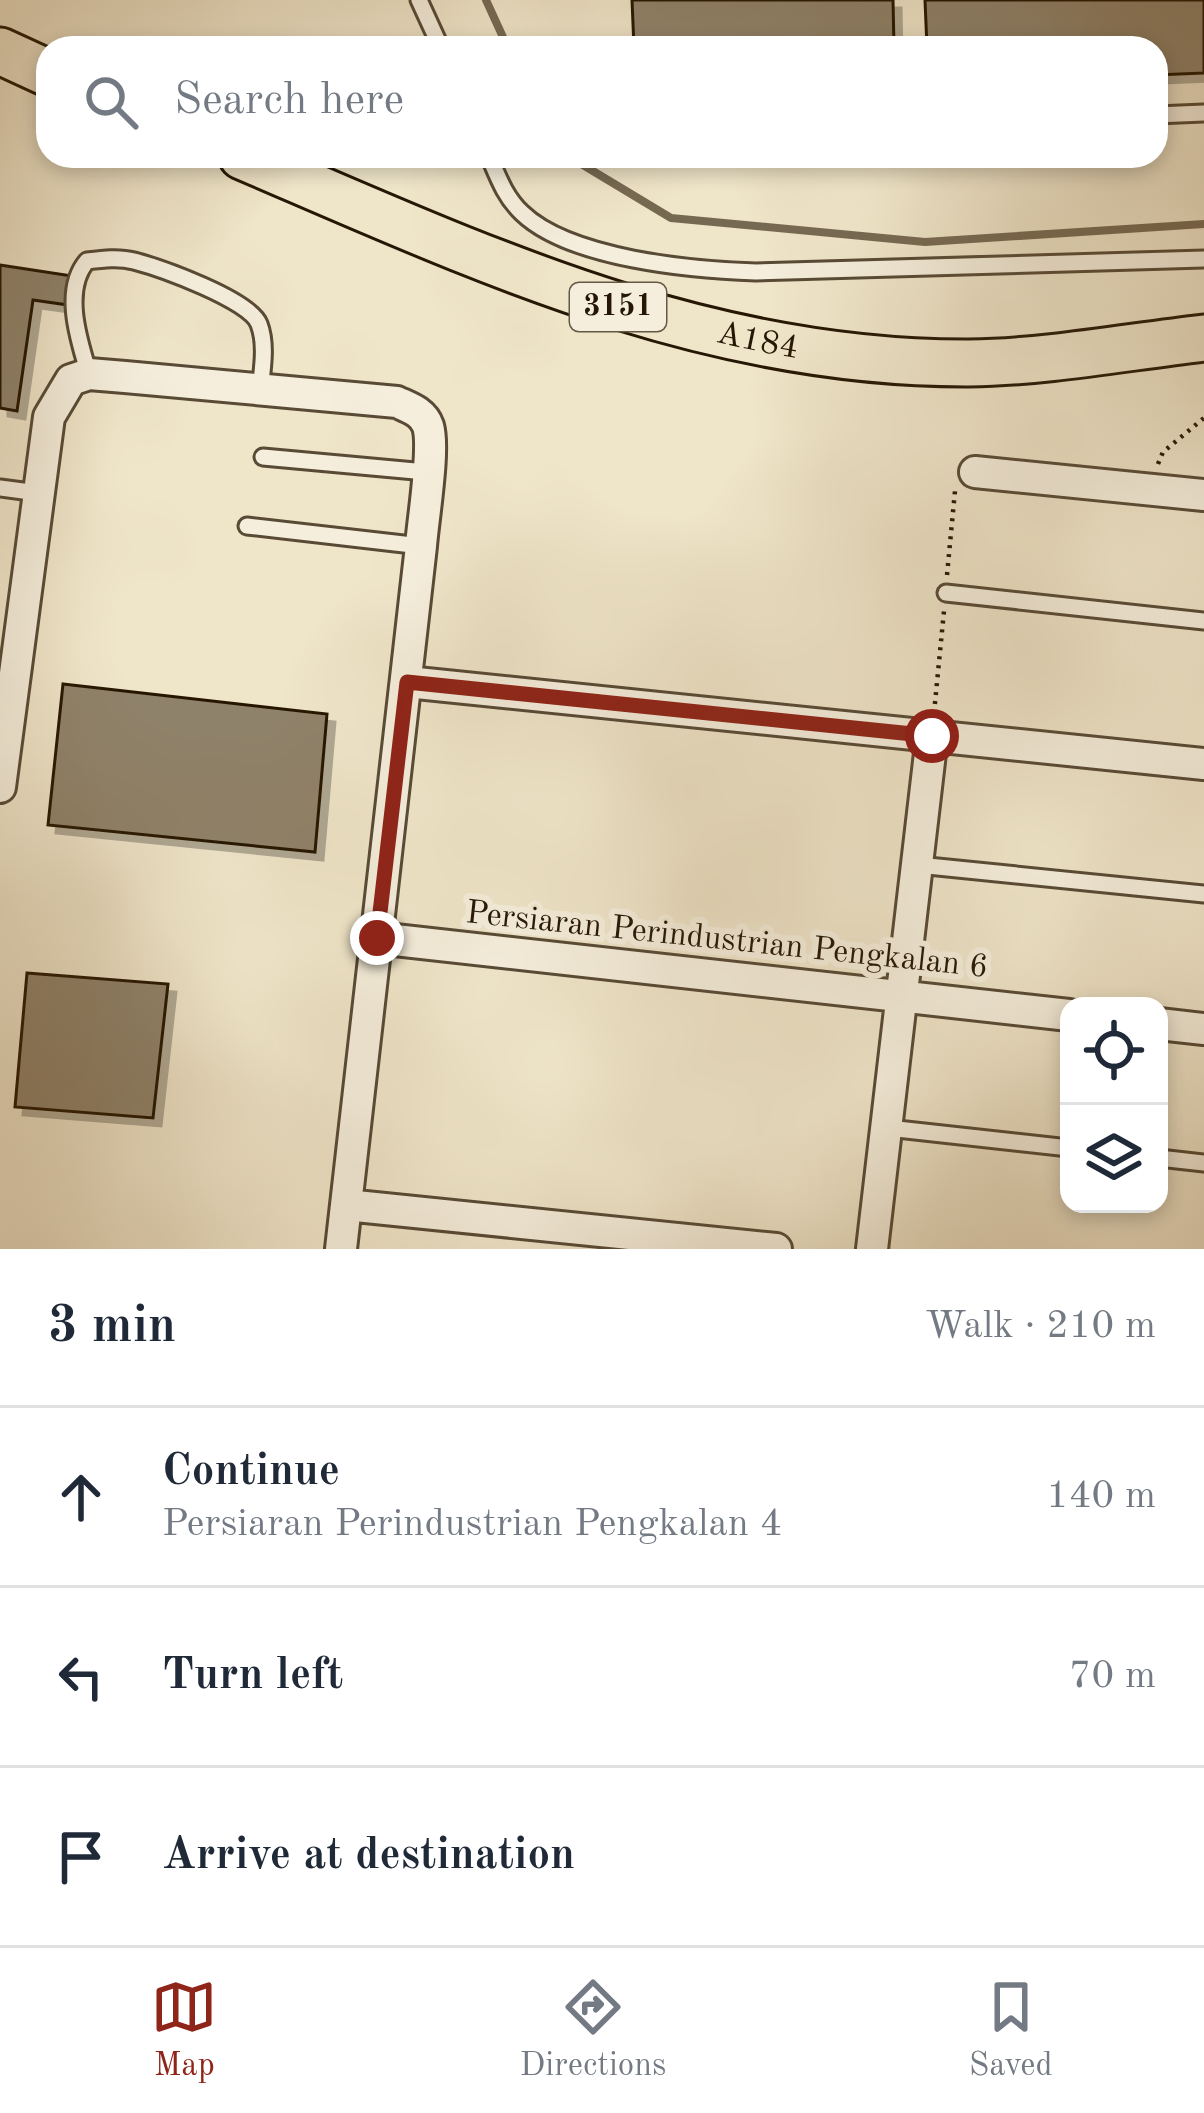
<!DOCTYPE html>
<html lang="en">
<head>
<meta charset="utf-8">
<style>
	:root { --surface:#fff; --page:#f6f6f7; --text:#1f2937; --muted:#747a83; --line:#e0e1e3; --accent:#8f2418 }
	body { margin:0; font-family:"Old Standard TT",serif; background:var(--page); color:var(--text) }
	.controls { position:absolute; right:36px; bottom:36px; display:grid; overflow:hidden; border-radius:24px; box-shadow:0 6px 18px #0003 }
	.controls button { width:108px; height:108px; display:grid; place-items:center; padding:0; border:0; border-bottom:3px solid var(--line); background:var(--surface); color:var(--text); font:60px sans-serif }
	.stop { position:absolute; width:36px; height:36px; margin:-27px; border:9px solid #8f2418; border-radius:50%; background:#fff }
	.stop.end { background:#8f2418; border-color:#fff; box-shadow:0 3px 12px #0008 }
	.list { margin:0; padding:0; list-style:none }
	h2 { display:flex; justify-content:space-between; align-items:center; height:156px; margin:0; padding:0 48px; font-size:51px }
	h2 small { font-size:39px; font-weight:400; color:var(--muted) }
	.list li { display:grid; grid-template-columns:78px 1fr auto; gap:36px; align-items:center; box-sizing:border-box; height:180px; padding:0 48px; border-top:3px solid var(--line) }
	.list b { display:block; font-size:45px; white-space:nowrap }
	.list p { margin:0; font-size:39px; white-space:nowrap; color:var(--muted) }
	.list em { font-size:39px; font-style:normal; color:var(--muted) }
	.icon { flex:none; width:66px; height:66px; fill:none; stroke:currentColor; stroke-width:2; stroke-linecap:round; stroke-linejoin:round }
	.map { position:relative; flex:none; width:1204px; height:1249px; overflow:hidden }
	.search { position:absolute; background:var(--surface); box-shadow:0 6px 18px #0003; left:36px; right:36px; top:36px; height:132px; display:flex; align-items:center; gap:30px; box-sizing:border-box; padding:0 42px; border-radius:36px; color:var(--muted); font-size:45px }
	.sheet { height:696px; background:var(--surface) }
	nav { display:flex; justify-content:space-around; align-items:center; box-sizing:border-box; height:168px; border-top:3px solid var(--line); background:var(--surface); font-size:33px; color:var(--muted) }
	nav a { display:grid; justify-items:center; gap:6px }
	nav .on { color:var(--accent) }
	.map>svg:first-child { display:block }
</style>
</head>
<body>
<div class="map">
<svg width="1204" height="1249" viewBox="0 0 1204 1249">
	<defs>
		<filter id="shadow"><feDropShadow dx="8" dy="8" stdDeviation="0" flood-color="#0004"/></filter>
	</defs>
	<rect width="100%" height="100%" fill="#efe5c9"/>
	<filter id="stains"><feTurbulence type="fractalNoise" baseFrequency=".00167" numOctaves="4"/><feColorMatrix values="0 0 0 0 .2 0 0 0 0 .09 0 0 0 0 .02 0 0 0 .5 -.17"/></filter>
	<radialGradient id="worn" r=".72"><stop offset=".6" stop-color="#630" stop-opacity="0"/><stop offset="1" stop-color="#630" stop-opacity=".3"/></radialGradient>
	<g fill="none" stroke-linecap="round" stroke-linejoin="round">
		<!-- stream -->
		<path stroke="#766952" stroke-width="8" d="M486 0 508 48
			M568 156 671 218 925 242 1204 224"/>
	</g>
	<!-- building -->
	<path fill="#8f826a" stroke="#261704" stroke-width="3" filter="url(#shadow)" d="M632 0H893L894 48H634Z
		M925 0H1204V73L1156 75V48H927Z
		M0 265 72 276 68 305 33 300 17 411 0 408Z
		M63 684 327 714 315 852 48 825Z
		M27 973 168 984 153 1118 15 1107Z"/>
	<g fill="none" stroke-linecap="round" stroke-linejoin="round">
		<!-- lane casing -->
		<g stroke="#584a35" stroke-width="21">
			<path id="lane" d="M419 0 441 48
				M1156 115 1204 113
				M489 156C498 177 505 197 522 213 570 259 692 270 756 272L1204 259
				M89 374C79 341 62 290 87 261 103 259 119 257 134 261 161 268 250 300 259 324 267 345 262 370 260 391
				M263 457 426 472
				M0 488 38 493
				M247 526 421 546
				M946 593 1204 621
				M918 865 1204 894
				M888 1128 1069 1148
				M1159 1158 1204 1163"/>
		</g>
		<!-- street casing -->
		<g stroke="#584a35" stroke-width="36">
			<path id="street" d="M975 472 1204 495
				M407 682 1204 764
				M0 787 49 417 71 380 89 374 125 377 397 402C410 408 423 412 428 426 435 448 423 519 421 546L341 1249
				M377 938 1069 1015
				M1159 1024 1204 1029
				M346 1205 776 1249
				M872 1249 932 736"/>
		</g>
		<!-- primary casing -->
		<g stroke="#261704" stroke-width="51">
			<g id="primary">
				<path d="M0 51 48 73"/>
				<path id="s1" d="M242 156C480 258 703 364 969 363 1048 362 1126 347 1204 338"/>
			</g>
		</g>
		<!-- path -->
		<path stroke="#261704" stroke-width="4.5" stroke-dasharray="3 6" stroke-linecap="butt" d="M1158 464 1163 452 1204 418
			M947 575 955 491
			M934 713 944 611"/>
		<!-- lane -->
		<use href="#lane" stroke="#f5eedc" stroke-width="15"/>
		<!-- street -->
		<use href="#street" stroke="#f5eedc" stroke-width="30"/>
		<!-- primary -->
		<use href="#primary" stroke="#efe5c9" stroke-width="45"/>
	</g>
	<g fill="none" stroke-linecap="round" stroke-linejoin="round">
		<!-- route -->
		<path stroke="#8f2418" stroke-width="15" d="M377 938 407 682 932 736"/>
	</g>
	<g text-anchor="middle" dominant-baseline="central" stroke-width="12" stroke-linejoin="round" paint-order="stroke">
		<!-- shield labels -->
		<rect fill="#f5eedc" stroke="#645845" stroke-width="3" x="570" y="283" width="96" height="48" rx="9"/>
		<g font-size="30" font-weight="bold" fill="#261704">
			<text x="618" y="307">3151</text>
		</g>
		<!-- street labels -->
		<g font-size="33" fill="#261704" stroke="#f5eedc">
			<text stroke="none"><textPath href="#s1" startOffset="549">A184</textPath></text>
			<text transform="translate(727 941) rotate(6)">Persiaran Perindustrian Pengkalan 6</text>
		</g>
	</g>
	<rect width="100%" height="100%" filter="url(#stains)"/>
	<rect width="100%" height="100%" fill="url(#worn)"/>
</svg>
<div class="controls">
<button><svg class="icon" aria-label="locate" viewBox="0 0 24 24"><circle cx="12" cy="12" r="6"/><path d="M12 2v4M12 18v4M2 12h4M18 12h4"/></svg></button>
<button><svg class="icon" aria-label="layers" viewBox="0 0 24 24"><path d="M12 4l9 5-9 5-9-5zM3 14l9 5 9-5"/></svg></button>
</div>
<div class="stop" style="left:932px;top:736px"></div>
<div class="stop end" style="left:377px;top:938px"></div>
<div class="search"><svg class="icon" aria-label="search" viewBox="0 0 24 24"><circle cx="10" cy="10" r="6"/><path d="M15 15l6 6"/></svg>Search here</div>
</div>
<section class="sheet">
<h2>3 min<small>Walk · 210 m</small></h2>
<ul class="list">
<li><svg class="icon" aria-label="ahead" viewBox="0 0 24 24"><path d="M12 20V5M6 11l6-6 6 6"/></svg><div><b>Continue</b><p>Persiaran Perindustrian Pengkalan 4</p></div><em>140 m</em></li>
<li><svg class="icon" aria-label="left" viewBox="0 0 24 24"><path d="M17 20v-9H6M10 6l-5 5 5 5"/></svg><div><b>Turn left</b></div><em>70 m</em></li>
<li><svg class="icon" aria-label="arrive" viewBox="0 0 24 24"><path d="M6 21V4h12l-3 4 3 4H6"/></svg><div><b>Arrive at destination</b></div></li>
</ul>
</section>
<nav>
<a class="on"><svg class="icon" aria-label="map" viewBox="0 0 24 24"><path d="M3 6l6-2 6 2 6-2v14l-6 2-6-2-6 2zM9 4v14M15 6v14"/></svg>Map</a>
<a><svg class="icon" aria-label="directions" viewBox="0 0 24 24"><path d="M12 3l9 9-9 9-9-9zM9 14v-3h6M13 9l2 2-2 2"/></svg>Directions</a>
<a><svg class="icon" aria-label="saved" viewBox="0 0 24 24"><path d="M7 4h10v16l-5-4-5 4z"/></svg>Saved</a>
</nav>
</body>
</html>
